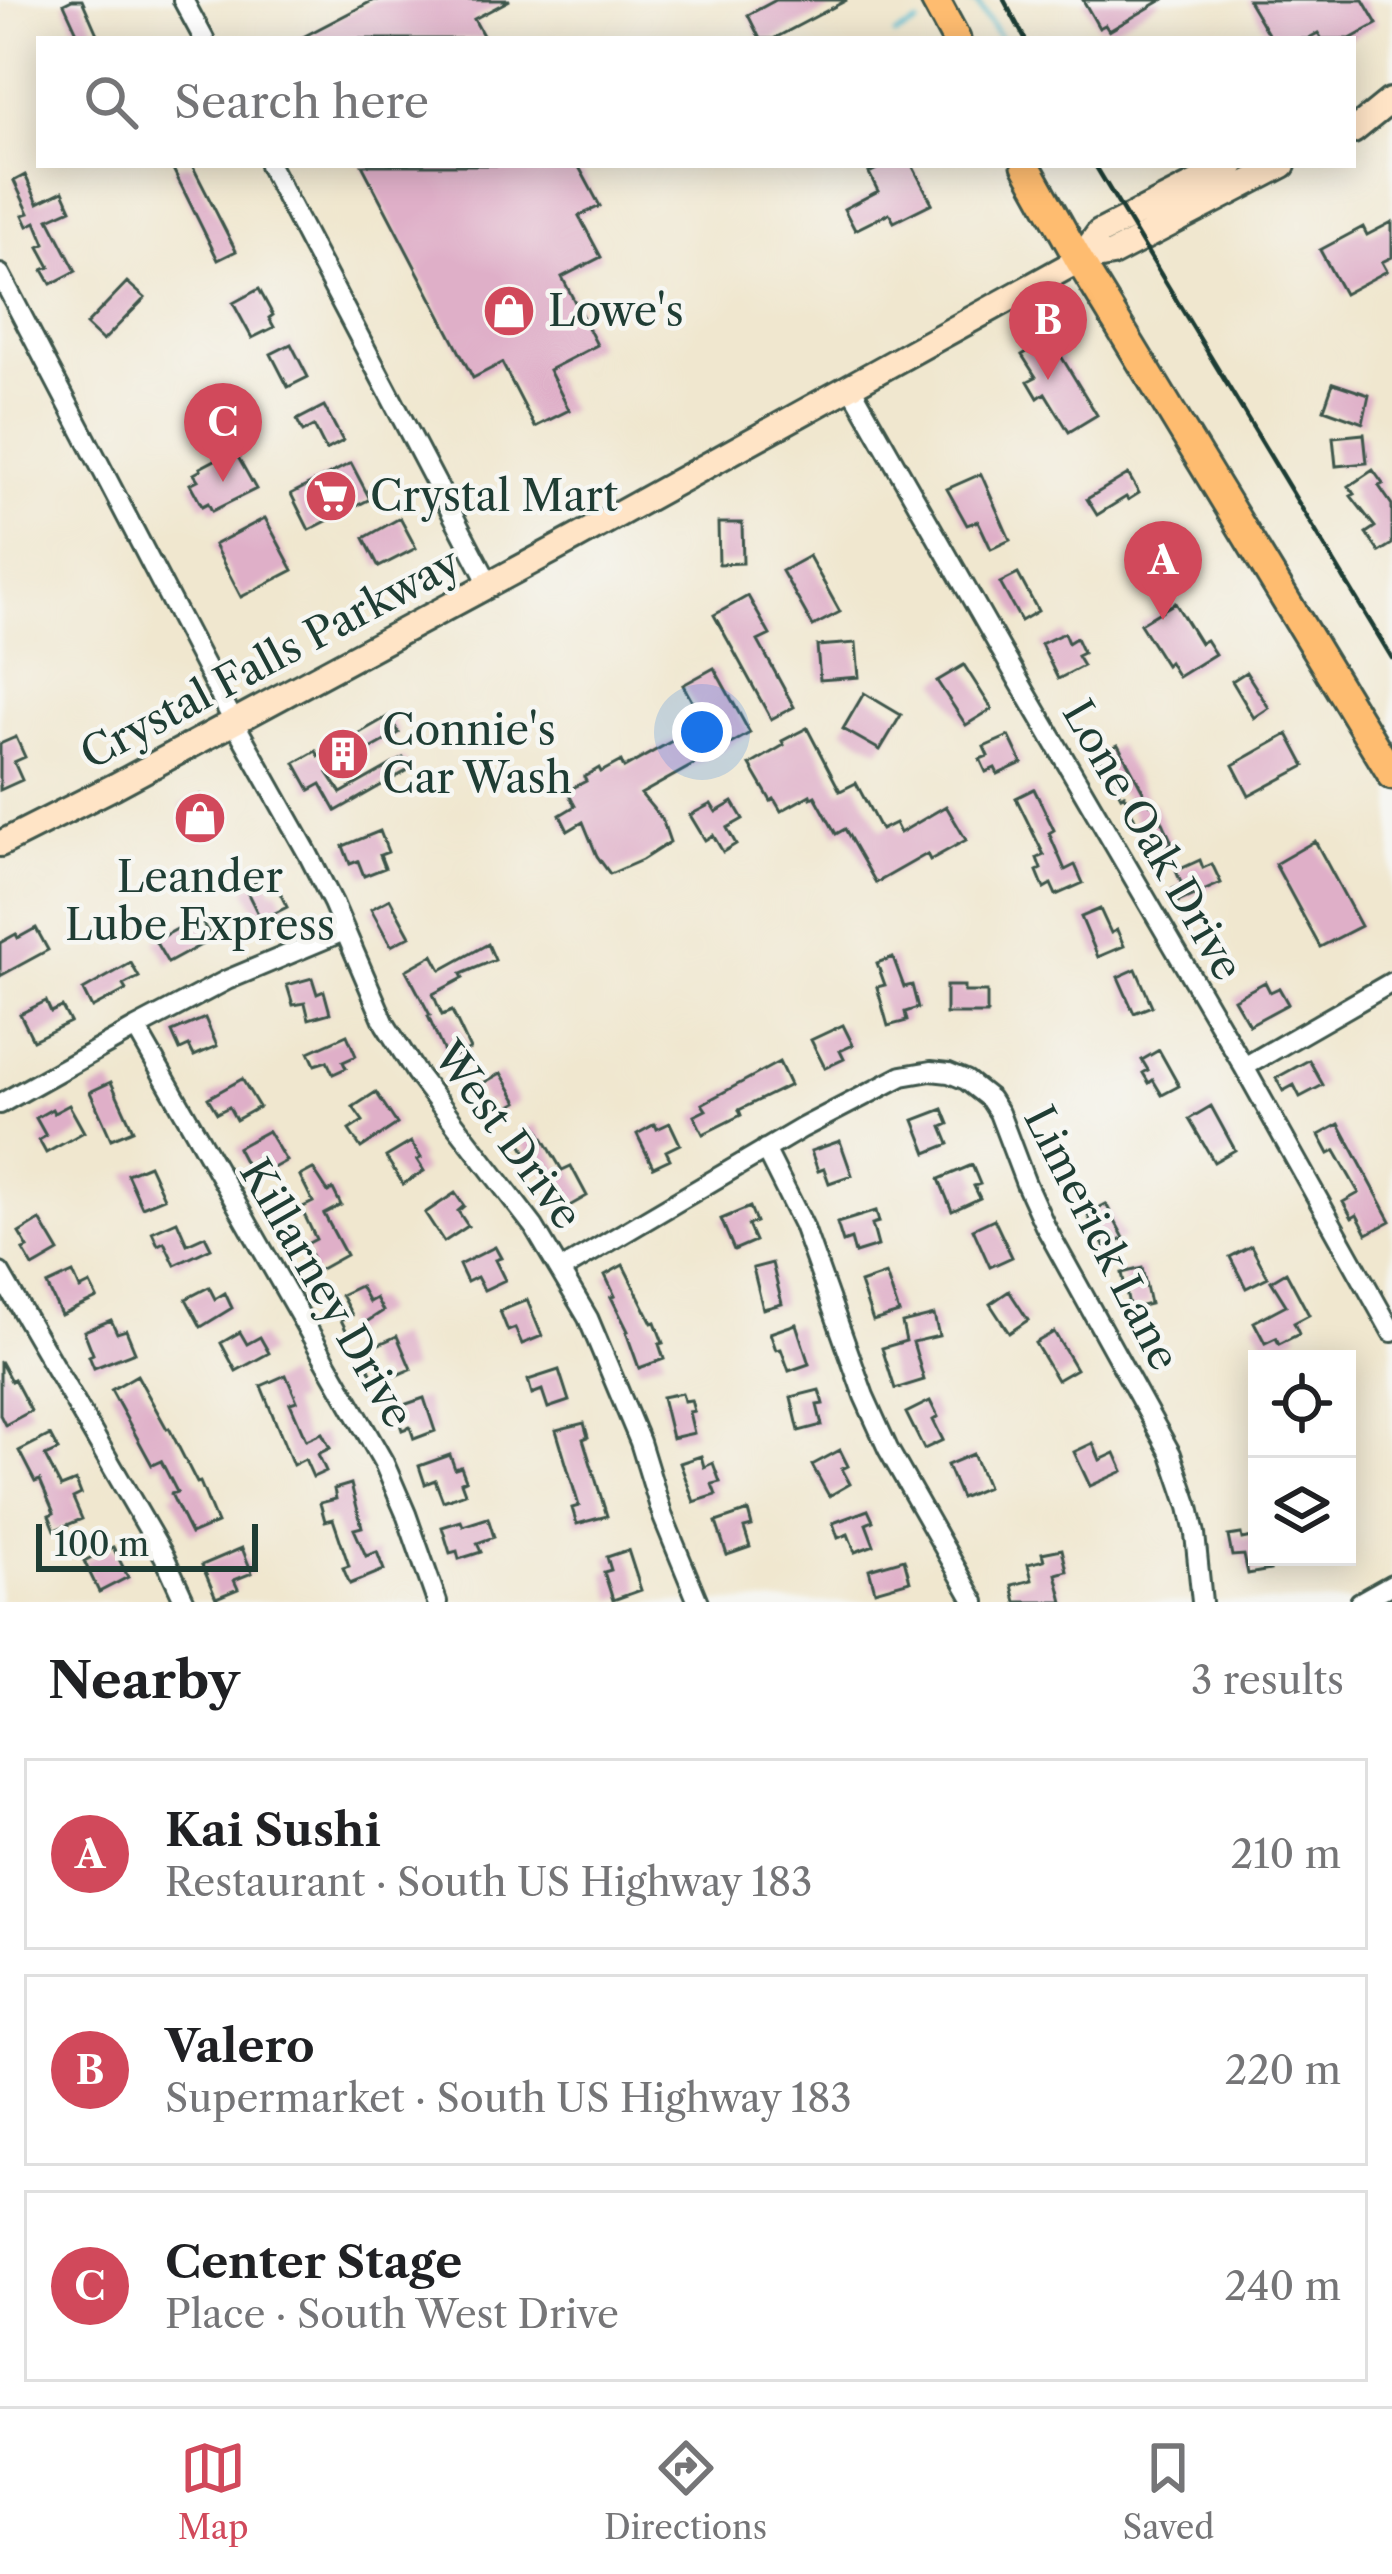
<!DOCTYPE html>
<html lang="en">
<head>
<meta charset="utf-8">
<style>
	:root { --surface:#fff; --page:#f2f2f2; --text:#202124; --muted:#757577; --line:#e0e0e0; --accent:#d1495b }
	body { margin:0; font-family:"Libre Caslon Text",serif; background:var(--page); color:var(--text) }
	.controls { position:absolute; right:36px; bottom:36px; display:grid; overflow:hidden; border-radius:0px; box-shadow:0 6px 30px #0003 }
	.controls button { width:108px; height:108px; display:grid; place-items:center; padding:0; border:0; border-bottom:3px solid var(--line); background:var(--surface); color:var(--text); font:60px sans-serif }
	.scale { position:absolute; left:36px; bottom:30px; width:222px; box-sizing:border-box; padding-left:12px; border:6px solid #1f3d34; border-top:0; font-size:33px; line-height:42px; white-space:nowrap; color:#1f3d34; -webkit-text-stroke:9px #f6f6f2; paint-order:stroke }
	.you { position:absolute; left:702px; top:732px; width:42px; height:42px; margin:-30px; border:9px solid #fff; border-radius:50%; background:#1a73e8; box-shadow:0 0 0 18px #1a73e833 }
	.badge { display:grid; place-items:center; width:78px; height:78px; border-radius:50%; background:var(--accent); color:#fff; font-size:39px; font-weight:700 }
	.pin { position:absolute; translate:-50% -99px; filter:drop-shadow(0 3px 6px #0008) }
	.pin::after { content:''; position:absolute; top:63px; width:42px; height:36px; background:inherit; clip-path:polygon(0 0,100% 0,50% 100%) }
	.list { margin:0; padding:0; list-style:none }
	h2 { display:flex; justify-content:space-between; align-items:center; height:156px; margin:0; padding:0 48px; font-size:51px }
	h2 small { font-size:39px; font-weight:400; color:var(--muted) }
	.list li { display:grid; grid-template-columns:78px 1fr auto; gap:36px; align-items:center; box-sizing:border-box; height:192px; margin:0 24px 24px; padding:0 24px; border:3px solid var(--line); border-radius:0px }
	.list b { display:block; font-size:45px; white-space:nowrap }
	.list p { margin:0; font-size:39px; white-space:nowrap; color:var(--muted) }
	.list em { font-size:39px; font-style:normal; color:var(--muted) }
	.icon { flex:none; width:66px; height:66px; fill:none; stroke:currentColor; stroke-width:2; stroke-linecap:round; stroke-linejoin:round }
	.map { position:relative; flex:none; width:1392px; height:1602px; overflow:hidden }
	.search { position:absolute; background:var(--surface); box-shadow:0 6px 30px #0003; left:36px; right:36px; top:36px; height:132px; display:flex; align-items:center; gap:30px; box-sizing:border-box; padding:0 42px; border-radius:0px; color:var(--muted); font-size:45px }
	.sheet { height:804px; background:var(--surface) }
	nav { display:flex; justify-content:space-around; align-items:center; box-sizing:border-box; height:168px; border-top:3px solid var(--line); background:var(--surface); font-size:33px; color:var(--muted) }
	nav a { display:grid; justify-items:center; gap:6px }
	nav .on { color:var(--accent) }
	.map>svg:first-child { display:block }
</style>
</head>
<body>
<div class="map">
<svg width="1392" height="1602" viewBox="0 0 1392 1602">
	<rect width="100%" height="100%" fill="#f6f6f2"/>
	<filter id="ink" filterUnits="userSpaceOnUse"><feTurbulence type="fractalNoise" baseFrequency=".00833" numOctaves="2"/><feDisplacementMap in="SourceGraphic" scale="24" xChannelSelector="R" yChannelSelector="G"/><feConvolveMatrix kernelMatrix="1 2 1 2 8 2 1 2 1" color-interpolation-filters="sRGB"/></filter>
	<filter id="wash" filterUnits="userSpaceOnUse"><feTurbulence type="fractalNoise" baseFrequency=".004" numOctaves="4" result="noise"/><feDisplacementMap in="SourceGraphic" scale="48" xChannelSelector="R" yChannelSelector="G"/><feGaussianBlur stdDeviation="2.7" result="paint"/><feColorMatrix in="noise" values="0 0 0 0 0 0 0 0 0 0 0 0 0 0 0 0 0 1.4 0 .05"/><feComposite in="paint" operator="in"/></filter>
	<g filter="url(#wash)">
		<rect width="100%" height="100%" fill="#f0e7cf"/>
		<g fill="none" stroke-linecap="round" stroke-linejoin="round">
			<!-- stream -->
			<path stroke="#58bfd5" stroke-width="4.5" d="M963 0 977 3 1001 39
				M895 35 918 23"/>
		</g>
		<g id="blocks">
			<!-- building -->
			<path fill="#dfafc8" d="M72 0H82L97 34 80 39 64 4Z
				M374 0H510L474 19 485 39H299Z
				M776 0H847L773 39H760L748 15Z
				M1083 0H1162L1109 31 1105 25 1099 28Z
				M1248 0H1363L1377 24 1350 39H1322L1318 33 1307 39H1271Z
				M182 165H192L236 251 218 260 173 169Z
				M362 165H578L600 206 579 216 601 257 562 277 597 345 549 370 569 410 535 427 502 363 473 378Z
				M885 165H912L932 203 894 222 889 213 855 230 844 209 878 191 869 173Z
				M25 175 38 203 63 191 71 209 49 219 76 271 51 284 43 270 50 267 39 247 45 244 36 222 28 226 23 215 29 213 14 181Z
				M1392 222V257L1382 262 1387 271 1344 294 1320 250 1363 227 1367 235Z
				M127 282 145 298 103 341 86 325Z
				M259 289 273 315 269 318 274 327 252 338 233 303Z
				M1050 338 1097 415 1069 432 1045 393 1038 398 1028 381 1036 377 1022 355Z
				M291 344 308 377 288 387 271 354Z
				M1333 383 1369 395 1363 423 1324 409Z
				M324 406 343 441 326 450 314 426 303 432 297 420Z
				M1364 434 1367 463 1336 466 1333 437Z
				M234 450 256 489 212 511 208 503 202 506 190 484 198 480 194 474 201 470 200 468Z
				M351 463 370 499 309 530 291 494Z
				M1373 470 1383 484 1379 486 1392 505V544L1379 552 1366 533 1375 527 1351 496 1355 494 1349 486Z
				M981 474 1010 540 991 549 978 521 967 525 947 489Z
				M1128 474 1139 493 1128 500 1126 497 1097 515 1087 499Z
				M265 518 293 570 241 597 214 545Z
				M400 518 416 548 379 567 364 538Z
				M718 523H742L743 563 719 564Z
				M809 556 840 612 813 626 782 571Z
				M1018 574 1038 611 1021 621 1000 583Z
				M748 596 770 635 758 641 794 707 771 719 714 615Z
				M1175 603 1200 643 1206 640 1215 654 1178 677 1169 662 1166 665 1140 624Z
				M1064 633 1068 643 1076 638 1083 653 1077 656 1083 666 1058 679 1041 644Z
				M856 643 859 677 820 680 817 646Z
				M964 665 992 709 966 725 937 681Z
				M714 668 750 733 641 794 662 819 670 842 642 860 610 874 597 856 583 822 568 831 560 815 575 806 567 791 586 781 584 777 599 768 601 772 621 761 624 768 704 723 683 685Z
				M1246 672 1269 708 1254 718 1232 681Z
				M864 693 901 715 880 750 843 729Z
				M389 716 399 733 328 773 341 793 403 758 410 769 336 811 321 784 310 790 295 763 316 751 319 756Z
				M807 728 840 791 856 783 881 830 895 823 900 833 946 806 966 840 930 860 927 854 876 883 845 829 836 834 815 796 811 798 810 795 781 811 774 799 771 801 750 765 784 745 782 741Z
				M1288 734 1305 766 1249 796 1233 765Z
				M1009 736 1022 763 998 774 995 768 986 772 980 759 988 756 984 747Z
				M16 737 25 757 14 762 22 780 0 790V744Z
				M1118 745 1150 804 1154 802 1172 843 1149 853 1124 794 1121 796 1098 755Z
				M1034 789 1054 830 1049 833 1065 870 1075 865 1083 883 1056 895 1051 884 1044 888 1037 871 1041 869 1037 858 1044 855 1016 798Z
				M201 795 220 832 199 842 180 805Z
				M733 802 743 819 727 828 736 844 723 852 713 835 705 840 690 815 711 804 716 812Z
				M380 831 388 852 380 855 385 868 364 876 358 861 350 864 343 846Z
				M1315 841 1361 926 1320 947 1275 864Z
				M1200 860 1203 868 1212 864 1221 883 1178 902 1173 889 1182 885 1176 871Z
				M267 877 273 891 278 889 287 907 261 920 245 888Z
				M390 899 410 936 391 946 371 909Z
				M1100 909 1111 933 1117 930 1124 946 1098 957 1081 917Z
				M199 917 212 939 168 963 155 941Z
				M36 928 48 950 0 976V943L16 934 18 938Z
				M488 944 495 960 461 974 463 978 433 994 442 1015 452 1011 470 1049 447 1059 428 1016 430 1015 406 970 433 955 441 970Z
				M893 957 904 987 912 985 918 1008 905 1012 907 1021 888 1026 877 987 885 985 877 963Z
				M131 963 139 977 123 985 126 990 92 1008 83 990Z
				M1136 969 1152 1006 1134 1013 1118 977Z
				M312 978 317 994 324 991 330 1013 309 1019 305 1003 293 1005 287 985Z
				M1265 982 1270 992 1279 988 1288 1004 1249 1025 1234 999Z
				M946 986H964V992H987V1014H946Z
				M46 1001 51 1012 62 1007 70 1022 33 1040 20 1014Z
				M205 1018 217 1046 194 1056 189 1046 180 1050 172 1032Z
				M843 1025 853 1045 840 1051 844 1059 825 1068 811 1040Z
				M347 1035 356 1056 343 1062 346 1068 333 1074 327 1061 315 1065 309 1052Z
				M1159 1050 1179 1086 1162 1095 1153 1080 1149 1083 1143 1073 1148 1070 1142 1060Z
				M1309 1060 1323 1085 1300 1097 1294 1085 1283 1091 1276 1078Z
				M779 1062 790 1085 739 1110 741 1115 703 1134 694 1116 706 1110 702 1104Z
				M501 1073 518 1102 498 1113 491 1100 486 1103 476 1087Z
				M242 1079 259 1107 236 1120 229 1107 217 1113 208 1098Z
				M111 1082 133 1130 111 1139 90 1092Z
				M376 1092 397 1124 361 1148 349 1130 363 1121 353 1107Z
				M69 1105 84 1132 46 1153 39 1140 46 1136 36 1118 52 1109 54 1113Z
				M1211 1106 1235 1150 1214 1162 1189 1119Z
				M943 1109 949 1124 942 1127 949 1144 927 1153 914 1120Z
				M670 1123 680 1144 666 1151 670 1159 653 1167 637 1134 655 1124 657 1129Z
				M535 1124 562 1170 571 1166 587 1196 564 1209 543 1169 537 1172 516 1135Z
				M1339 1124 1391 1221 1367 1234 1357 1215 1352 1218 1343 1202 1359 1193 1335 1151 1329 1154 1319 1135Z
				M268 1131 286 1161 262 1174 254 1160 246 1165 237 1148Z
				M840 1141 852 1175 829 1183 824 1169 818 1171 811 1151Z
				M411 1142 421 1158 417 1160 424 1171 403 1184 386 1157Z
				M149 1165 164 1198 142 1207 127 1174Z
				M972 1165 980 1184 974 1186 980 1198 952 1211 939 1179Z
				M313 1169 328 1192 333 1189 341 1205 324 1214 346 1255 310 1275 303 1262 312 1257 305 1245 316 1239 301 1208 313 1202 300 1176Z
				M455 1193 464 1206 458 1211 468 1226 444 1242 425 1213Z
				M1106 1204 1124 1238 1105 1248 1087 1214Z
				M750 1207 756 1222 748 1225 755 1241 734 1250 721 1219Z
				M876 1211 879 1222 872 1224 878 1246 855 1253 851 1239 843 1242 837 1223Z
				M994 1219 1012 1257 990 1267 973 1229Z
				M40 1220 59 1252 33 1267 23 1250 28 1248 19 1233Z
				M177 1221 187 1244 205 1236 211 1248 175 1265 164 1242 158 1245 152 1232Z
				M1251 1246 1268 1277 1246 1288 1230 1257Z
				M495 1247 501 1258 495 1260 505 1280 484 1290 477 1277 467 1282 459 1265Z
				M772 1263 782 1304 763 1309 753 1268Z
				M623 1265 652 1323 655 1322 663 1343 659 1344 664 1359 639 1368 626 1332 628 1331 611 1297 615 1296 605 1275Z
				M1142 1268 1150 1304 1130 1309 1122 1273Z
				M1286 1272 1309 1315 1294 1323 1299 1334 1279 1344 1276 1338 1265 1343 1254 1322 1286 1305 1271 1281Z
				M73 1273 80 1289 90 1284 97 1298 61 1315 47 1285Z
				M886 1274 899 1313 873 1321 860 1283Z
				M360 1286 369 1302 376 1298 383 1311 348 1334 341 1320 352 1315 341 1295Z
				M209 1287 215 1299 225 1293 232 1308 201 1327 186 1299Z
				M1009 1291 1028 1320 1009 1333 990 1304Z
				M527 1300 542 1336 522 1344 515 1328 508 1331 500 1311Z
				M934 1315 939 1336 913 1342 924 1380 895 1389 882 1348 906 1341 902 1323Z
				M111 1320 117 1333 126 1330 135 1352 94 1368 89 1356 93 1354 84 1331Z
				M796 1324 809 1364 789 1371 781 1349 776 1350 770 1333Z
				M240 1332 247 1344 260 1337 269 1353 236 1371 221 1343Z
				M1054 1332 1076 1369 1057 1380 1035 1343Z
				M397 1336 411 1369 383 1381 379 1372 372 1375 362 1352Z
				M0 1361 11 1381 14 1379 31 1411 5 1425 0 1415Z
				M559 1370 569 1401 548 1408 542 1390 532 1394 528 1380Z
				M137 1375 167 1429 169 1428 197 1483 200 1482 217 1523 191 1534 171 1494 177 1492 161 1461 152 1465 111 1390Z
				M286 1375 297 1401 290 1403 306 1440 322 1433 330 1448 318 1454 326 1471 313 1477 305 1459 293 1465 261 1386Z
				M819 1390 823 1404 817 1405 822 1425 799 1431 791 1397Z
				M682 1393 684 1401 691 1400 694 1411 689 1412 694 1433 672 1438 662 1397Z
				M424 1398 435 1431 414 1439 410 1427 402 1430 395 1408Z
				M930 1401 938 1417 933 1420 943 1440 924 1449 906 1413Z
				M584 1423 588 1437 583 1439 607 1516 577 1524 572 1508 579 1506 556 1430Z
				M50 1435 58 1450 45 1456 61 1487 76 1481 81 1494 73 1498 82 1519 55 1530 49 1515 54 1513 40 1480 35 1482 19 1451Z
				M1093 1443 1100 1460 1115 1453 1123 1471 1090 1486 1074 1452Z
				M840 1450 848 1466 842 1469 850 1484 829 1496 812 1465Z
				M973 1454 987 1487 961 1498 947 1465Z
				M450 1455 455 1469 461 1467 466 1480 461 1482 465 1493 443 1501 435 1480 425 1484 419 1466Z
				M701 1456 704 1467 713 1463 720 1482 712 1484 716 1495 694 1502 680 1463Z
				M351 1484 362 1527 354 1529 366 1556 377 1552 384 1570 350 1584 343 1568 349 1566 333 1519 325 1521 320 1503 336 1499 334 1489Z
				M868 1510 873 1521 866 1524 874 1545 855 1552 848 1534 838 1538 833 1523Z
				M748 1511 752 1526 744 1528 750 1547 727 1555 716 1522Z
				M488 1518 494 1537 477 1543 481 1552 459 1559 457 1551 450 1553 442 1527 461 1521 463 1526Z
				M1241 1534 1242 1539 1257 1536V1557H1267L1270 1570 1248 1574 1244 1555 1232 1556 1228 1536Z
				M113 1547 128 1577 99 1592 84 1561Z
				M242 1548 252 1573 234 1580 238 1589 216 1598 202 1565Z
				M1062 1549 1067 1571 1056 1574 1063 1602H1016L1012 1585 1032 1580 1028 1564 1044 1560 1042 1553Z
				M628 1550 641 1590 613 1600 604 1572 611 1570 607 1557Z
				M904 1559 910 1581 875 1591 869 1569Z"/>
		</g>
	</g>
	<g filter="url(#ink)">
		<use href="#blocks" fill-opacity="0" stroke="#3e564b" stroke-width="3"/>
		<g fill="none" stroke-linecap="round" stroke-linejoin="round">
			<!-- street casing -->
			<g stroke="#3e564b" stroke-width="24">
				<path id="street" d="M183 0 204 39
					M269 165 489 584
					M0 274 234 722 307 852 333 903 385 1024 416 1073 534 1227 588 1318 640 1442 663 1517 698 1602
					M850 385 1020 683 1244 1067 1392 1332
					M136 1028 384 1463 406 1514 437 1602
					M1244 1067 1392 982
					M0 1104 136 1028 227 980 344 931
					M765 1149 803 1225 864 1396 888 1449 975 1602
					M561 1270 802 1128 902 1076 931 1071 949 1073 966 1080 990 1099 999 1113 1026 1184 1045 1226 1171 1454 1189 1507 1195 1534 1202 1602
					M0 1273 164 1556 185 1602
					M1360 1602 1392 1584"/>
			</g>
			<!-- secondary casing -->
			<g stroke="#3e564b" stroke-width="30">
				<path id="secondary" d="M1353 131 1390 101
					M1079 260 1099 233 1233 165
					M0 844 115 786 574 539 1079 260 1112 254 1283 165"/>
			</g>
			<!-- primary casing -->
			<g stroke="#3e564b" stroke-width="33">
				<path id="primary" d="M935 0 956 39
					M1026 165 1079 260 1392 775"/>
			</g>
			<!-- street -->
			<use href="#street" stroke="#fff" stroke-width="18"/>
			<!-- secondary -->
			<use href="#secondary" stroke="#ffe4c6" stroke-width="24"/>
			<!-- primary -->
			<use href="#primary" stroke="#febc70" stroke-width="27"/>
			<!-- rail -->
			<path stroke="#1f3d34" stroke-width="4.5" d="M1004 0 1025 39
				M1095 165 1392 658"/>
		</g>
	</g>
	<!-- icons -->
	<defs>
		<g id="shop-disc" transform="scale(2.7)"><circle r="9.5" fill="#d1495b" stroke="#f6f6f2"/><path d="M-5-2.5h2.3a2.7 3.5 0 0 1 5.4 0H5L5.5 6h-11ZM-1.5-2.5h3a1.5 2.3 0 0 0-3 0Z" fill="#fff"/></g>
		<g id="supermarket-disc" transform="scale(2.7)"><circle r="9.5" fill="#d1495b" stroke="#f6f6f2"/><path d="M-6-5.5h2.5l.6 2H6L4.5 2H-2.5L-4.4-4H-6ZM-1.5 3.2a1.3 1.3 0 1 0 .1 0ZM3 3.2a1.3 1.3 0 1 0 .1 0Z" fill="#fff"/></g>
		<g id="building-disc" transform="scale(2.7)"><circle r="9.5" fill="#d1495b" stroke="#f6f6f2"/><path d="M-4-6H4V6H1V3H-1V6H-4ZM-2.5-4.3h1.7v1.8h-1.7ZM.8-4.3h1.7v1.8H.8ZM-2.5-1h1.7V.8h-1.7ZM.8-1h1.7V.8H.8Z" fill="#fff"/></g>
	</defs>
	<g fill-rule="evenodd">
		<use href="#shop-disc" x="509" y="311"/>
		<use href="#supermarket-disc" x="331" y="496"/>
		<use href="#building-disc" x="343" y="754"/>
		<use href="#shop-disc" x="200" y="818"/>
	</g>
	<g text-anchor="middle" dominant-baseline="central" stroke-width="9" stroke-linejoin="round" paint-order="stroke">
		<!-- poi labels -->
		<g font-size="42" fill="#1f3d34" stroke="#f6f6f2" text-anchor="start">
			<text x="548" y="311">Lowe's</text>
			<text x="370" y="496">Crystal Mart</text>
			<text x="382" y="730">Connie's<tspan x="382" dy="48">Car Wash</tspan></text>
			<text x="200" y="877" text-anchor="middle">Leander<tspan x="200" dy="48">Lube Express</tspan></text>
		</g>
		<!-- street labels -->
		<g font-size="42" fill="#1f3d34" stroke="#f6f6f2">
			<text transform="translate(270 658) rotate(-28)">Crystal Falls Parkway</text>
			<text transform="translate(1153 840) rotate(60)">Lone Oak Drive</text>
			<text transform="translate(508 1135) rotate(54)">West Drive</text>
			<text transform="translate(1102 1238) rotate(63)">Limerick Lane</text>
			<text transform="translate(327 1293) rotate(60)">Killarney Drive</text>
		</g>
	</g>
</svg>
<div class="controls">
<button><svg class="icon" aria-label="locate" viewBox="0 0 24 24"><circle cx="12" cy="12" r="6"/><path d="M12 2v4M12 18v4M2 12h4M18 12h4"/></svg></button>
<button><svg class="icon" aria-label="layers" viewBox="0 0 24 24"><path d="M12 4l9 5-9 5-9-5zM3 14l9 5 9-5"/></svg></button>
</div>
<div class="scale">100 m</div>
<div class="you"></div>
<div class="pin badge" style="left:1163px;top:620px">A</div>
<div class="pin badge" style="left:1048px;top:380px">B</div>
<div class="pin badge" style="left:223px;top:482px">C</div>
<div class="search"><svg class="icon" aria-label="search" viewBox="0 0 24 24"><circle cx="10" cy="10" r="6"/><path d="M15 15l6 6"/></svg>Search here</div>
</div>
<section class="sheet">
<h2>Nearby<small>3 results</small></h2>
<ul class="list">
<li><span class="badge">A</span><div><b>Kai Sushi</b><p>Restaurant · South US Highway 183</p></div><em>210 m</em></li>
<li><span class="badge">B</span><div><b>Valero</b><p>Supermarket · South US Highway 183</p></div><em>220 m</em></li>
<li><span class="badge">C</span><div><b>Center Stage</b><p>Place · South West Drive</p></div><em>240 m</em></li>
</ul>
</section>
<nav>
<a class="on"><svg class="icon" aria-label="map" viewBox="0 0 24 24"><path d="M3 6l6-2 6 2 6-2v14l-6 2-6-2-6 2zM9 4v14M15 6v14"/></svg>Map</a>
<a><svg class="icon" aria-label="directions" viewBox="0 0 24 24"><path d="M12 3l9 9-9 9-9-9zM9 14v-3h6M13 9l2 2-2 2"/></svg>Directions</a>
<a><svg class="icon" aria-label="saved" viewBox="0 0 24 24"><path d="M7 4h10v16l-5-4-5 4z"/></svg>Saved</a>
</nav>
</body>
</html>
